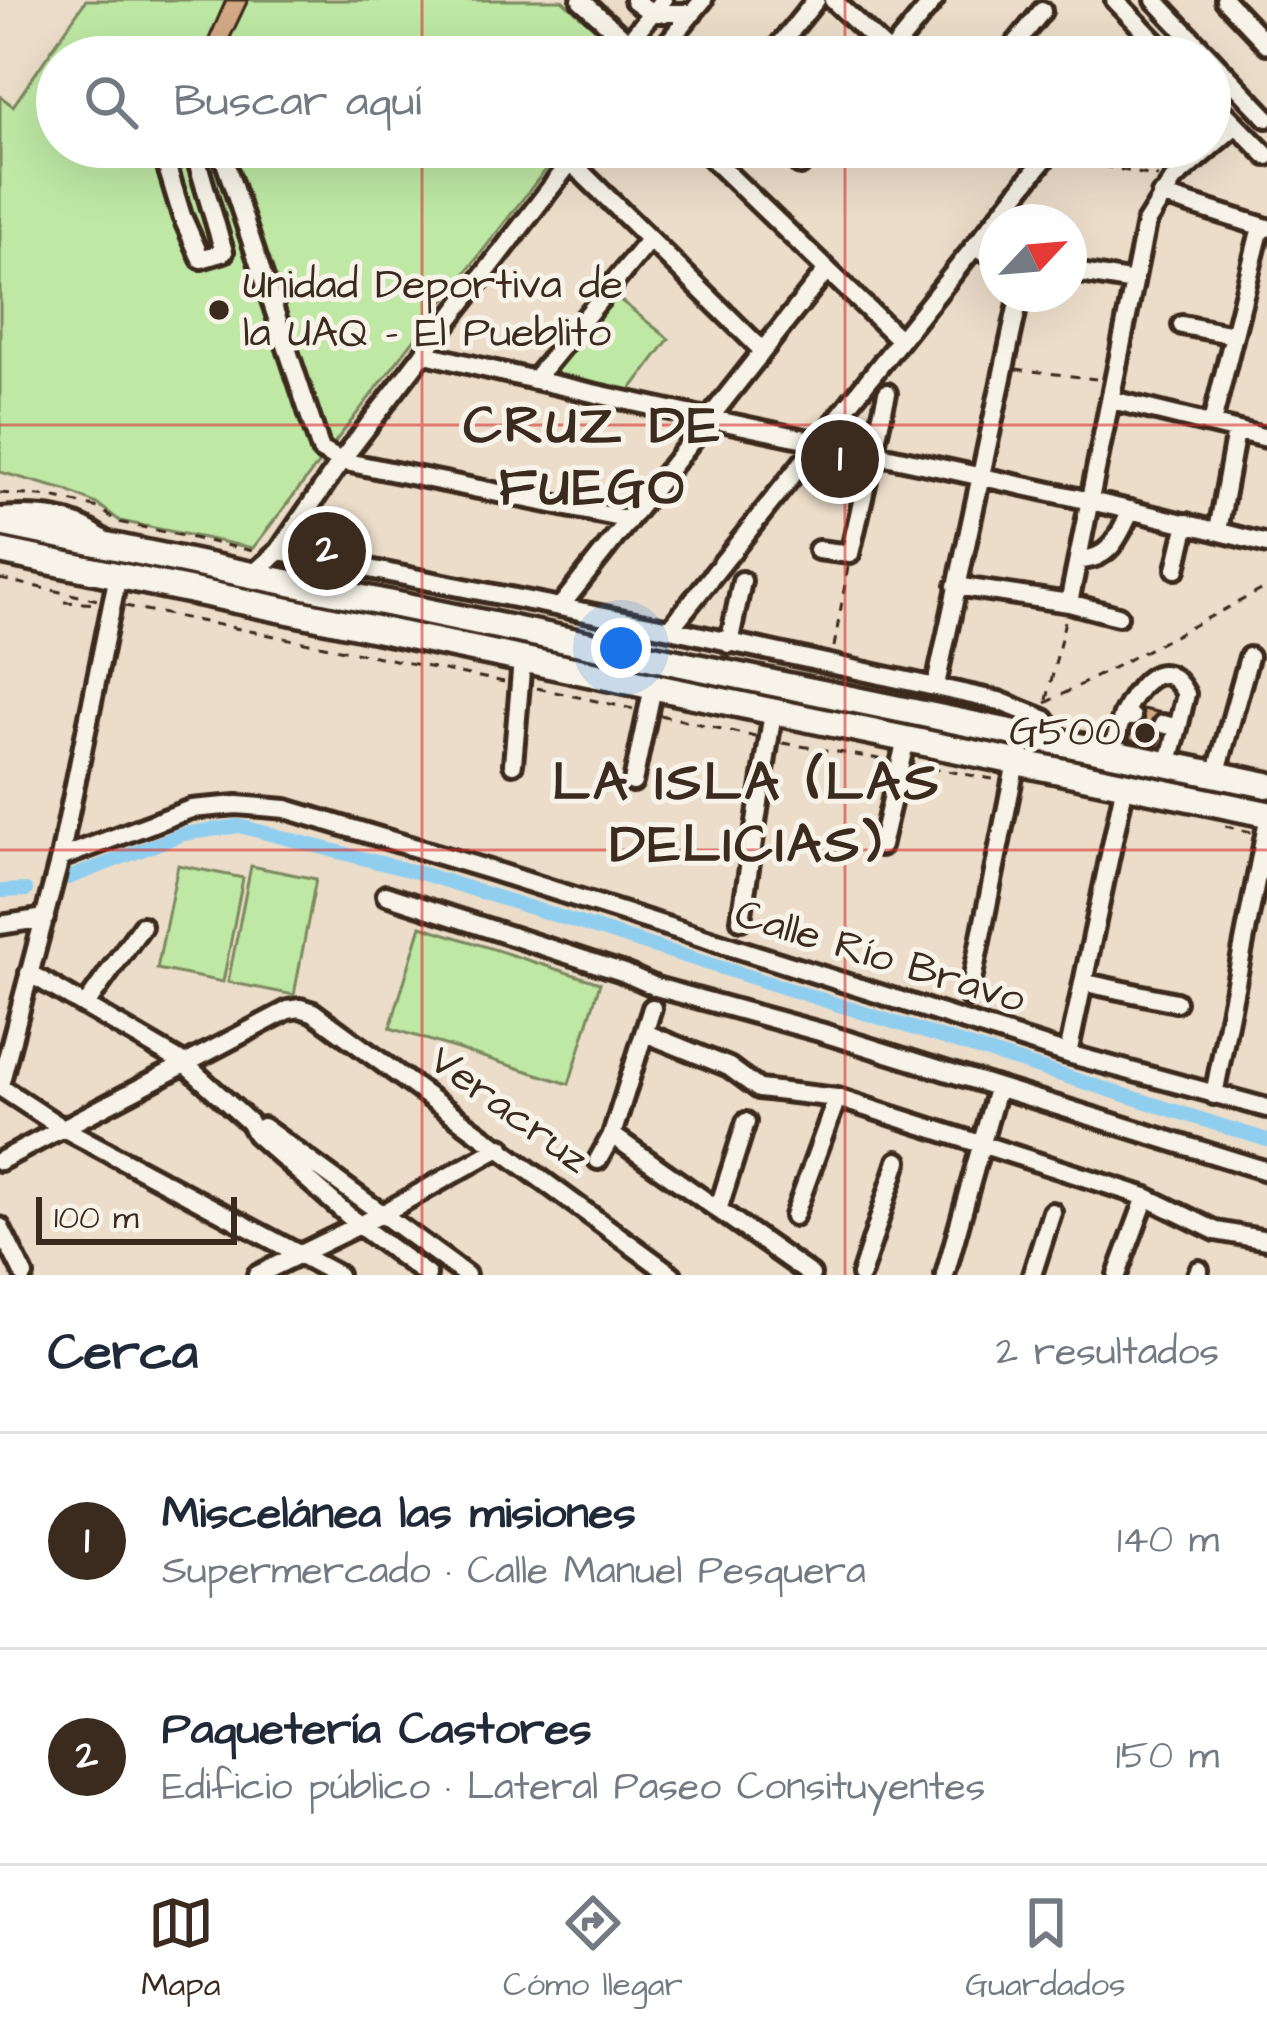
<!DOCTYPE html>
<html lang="es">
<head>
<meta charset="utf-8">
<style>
	:root { --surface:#fff; --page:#f2f2f3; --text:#1f2937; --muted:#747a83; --line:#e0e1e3; --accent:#3b2a1e }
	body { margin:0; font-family:"Architects Daughter",sans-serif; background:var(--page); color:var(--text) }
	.compass { position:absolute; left:979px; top:204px; width:108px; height:108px; border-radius:50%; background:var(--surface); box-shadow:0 12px 48px #0002; rotate:64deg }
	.scale { position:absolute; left:36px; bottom:30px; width:201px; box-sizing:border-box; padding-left:12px; border:6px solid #3b2a1e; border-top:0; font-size:33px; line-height:42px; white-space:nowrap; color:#3b2a1e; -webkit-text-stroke:9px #f7f3e8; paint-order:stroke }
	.you { position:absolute; left:621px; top:648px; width:42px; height:42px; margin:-30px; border:9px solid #fff; border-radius:50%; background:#1a73e8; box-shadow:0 0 0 18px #1a73e833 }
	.badge { display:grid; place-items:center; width:78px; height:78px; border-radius:50%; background:var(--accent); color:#fff; font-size:39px; font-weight:700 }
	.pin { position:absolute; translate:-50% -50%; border:6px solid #fff; box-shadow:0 3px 12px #0006 }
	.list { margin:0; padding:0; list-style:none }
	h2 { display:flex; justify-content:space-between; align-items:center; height:156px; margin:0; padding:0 48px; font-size:51px }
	h2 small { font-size:39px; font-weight:400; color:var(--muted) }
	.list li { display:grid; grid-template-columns:78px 1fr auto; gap:36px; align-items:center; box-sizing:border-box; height:216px; padding:0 48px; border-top:3px solid var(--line) }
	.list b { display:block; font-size:45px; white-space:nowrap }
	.list p { margin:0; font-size:39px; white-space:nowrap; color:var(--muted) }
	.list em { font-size:39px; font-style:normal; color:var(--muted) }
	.icon { flex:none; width:66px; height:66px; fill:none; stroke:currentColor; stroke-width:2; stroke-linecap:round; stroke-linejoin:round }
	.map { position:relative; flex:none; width:1267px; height:1275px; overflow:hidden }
	.search { position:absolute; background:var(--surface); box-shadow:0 12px 48px #0002; left:36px; right:36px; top:36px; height:132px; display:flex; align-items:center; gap:30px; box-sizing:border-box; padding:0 42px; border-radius:66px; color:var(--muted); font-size:45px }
	.sheet { height:588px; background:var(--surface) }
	nav { display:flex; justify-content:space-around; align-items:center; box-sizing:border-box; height:168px; border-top:3px solid var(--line); background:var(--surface); font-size:33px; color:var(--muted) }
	nav a { display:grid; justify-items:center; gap:6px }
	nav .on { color:var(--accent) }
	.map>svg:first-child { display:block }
</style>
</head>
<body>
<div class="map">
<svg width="1267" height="1275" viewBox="0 0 1267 1275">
	<rect width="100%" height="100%" fill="#ecddca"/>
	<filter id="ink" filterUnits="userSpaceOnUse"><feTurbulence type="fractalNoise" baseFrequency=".00833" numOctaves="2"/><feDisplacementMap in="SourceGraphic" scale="24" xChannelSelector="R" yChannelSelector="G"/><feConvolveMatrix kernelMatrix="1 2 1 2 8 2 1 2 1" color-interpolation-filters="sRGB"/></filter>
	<g filter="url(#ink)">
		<!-- green -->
		<path fill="#bee8a4" stroke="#7c8961" stroke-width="3" d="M86 0H562L596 29 575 57H57V147H563L253 548 120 521 99 505 65 490 0 472V96L13 106Z
			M610 292 669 339 625 397 541 378Z
			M178 865 243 878 223 982 157 969Z
			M251 866 316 879 294 995 228 982Z
			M421 926 600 983 569 1084 390 1028Z"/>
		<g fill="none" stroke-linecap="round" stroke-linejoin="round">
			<!-- canal -->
			<path stroke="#90cef0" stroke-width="14" d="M69 878 183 834 239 826 427 875 1267 1140
				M0 891 26 890"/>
		</g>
		<!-- building -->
		<path fill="#d4aa85" stroke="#3b2a1e" stroke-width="3" d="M226 0H248L221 57H201Z
			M1142 709 1158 712 1151 726 1160 736 1158 746 1129 740 1132 729 1144 721Z"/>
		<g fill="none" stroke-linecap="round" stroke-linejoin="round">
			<!-- minor casing -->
			<g stroke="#3b2a1e" stroke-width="26">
				<path id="minor" d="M581 0 644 57
					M634 0 652 13H693
					M833 0 890 54
					M1115 0 1170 57
					M1155 0 1209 57
					M1225 0 1267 44
					M628 53V42L663 0
					M656 57 703 0
					M770 57 816 0
					M887 57 934 0
					M1005 57 1042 11
					M1127 57 1146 33
					M1210 58 1267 118
					M1210 98 1267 156
					M161 147 182 216 201 259 224 252 193 147
					M220 147 321 450 341 461 626 519
					M700 147 900 340
					M939 147H940
					M572 163 761 349
					M800 165 814 147
					M1161 195 1267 228
					M973 248 997 255
					M1069 271 1134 282
					M1182 325 1234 335
					M426 354C705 423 989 472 1267 544
					M534 380 649 240
					M1112 400 1267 438
					M1212 423 1261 227
					M0 517C39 514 75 516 105 541
					M1218 531 1236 431
					M818 550 850 554 887 393
					M279 551 670 629 999 701 1044 719 1062 740
					M1079 560C1111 559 1119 536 1131 510
					M1176 569 1187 523
					M252 575 279 551 341 461 582 147
					M956 586 1069 603 1118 616
					M1069 603 1146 223 1173 180 1236 125
					M560 607 826 271
					M670 629 1054 147
					M729 644 742 581
					M936 685 1020 294
					M1123 715C1136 689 1162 650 1186 694L1178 728
					M1163 724 1178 728 1168 765
					M1111 752 1123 715 1132 717
					M513 764 522 660
					M1216 775 1249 657
					M633 782 653 687
					M881 846 906 739
					M60 858 191 809 237 805 286 809 493 871 1068 1054 1267 1108
					M386 895 622 972 656 987 820 1032 1267 1171
					M741 920 773 712
					M0 925 45 918
					M29 973 185 1064 249 1122 256 1134 359 1225 427 1275
					M1086 983 1176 1002
					M969 996 1016 762
					M85 1006 142 926
					M645 1033 729 1067 759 1089 837 1098 1146 1197 1216 1231 1267 1240
					M1068 1054 1125 784
					M0 1085 60 858 118 575
					M0 1087 61 1127 338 1275
					M1214 1095 1267 825
					M263 1127 466 1275
					M612 1135 811 1275
					M598 1160 612 1135 652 1008
					M0 1161 288 1010 300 1008 313 1012 672 1275
					M718 1210 746 1122
					M794 1216 837 1098
					M0 1227 24 1275
					M257 1275 382 1214 501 1147
					M861 1275 898 1161
					M945 1275 997 1089
					M1032 1275 1052 1212
					M1117 1275 1146 1197
					M1197 1275 1199 1270"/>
			</g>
			<!-- highway casing -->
			<g stroke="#3b2a1e" stroke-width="33">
				<path id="highway" d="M0 523 1267 785
					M0 551 1267 814"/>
			</g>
			<!-- path -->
			<path stroke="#3b2a1e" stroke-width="3" stroke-dasharray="9 9" stroke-linecap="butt" d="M598 57 607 44
				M1067 159 1158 177
				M1016 369 1096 379
				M0 493 52 497 99 508 118 522 253 551
				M0 579 98 600
				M64 602 99 604
				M125 606 504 682
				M834 647 848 567
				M537 688 633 709
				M1047 700 1066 616
				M1046 703 1267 587
				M660 715 756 737
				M783 743 886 760
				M913 765 998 780
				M1225 826 1251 832"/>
			<!-- minor -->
			<use href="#minor" stroke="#f7f3e8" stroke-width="16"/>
			<!-- highway -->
			<use href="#highway" stroke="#f7f3e8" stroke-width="24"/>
		</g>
	</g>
	<!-- grid -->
	<path fill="none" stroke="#d62828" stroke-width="3" stroke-opacity="0.55" d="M422 0V57M845 0V57M422 147V1275M845 147V1275M0 425H1267M0 850H1267"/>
	<!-- markers -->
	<g fill="#3b2a1e" stroke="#f7f3e8" stroke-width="4.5">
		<circle cx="219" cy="310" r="12"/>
		<circle cx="1145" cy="733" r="12"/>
	</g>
	<g text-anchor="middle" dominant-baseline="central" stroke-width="10" stroke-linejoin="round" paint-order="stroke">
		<!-- poi labels -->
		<g font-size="42" fill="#3b2a1e" stroke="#f7f3e8" text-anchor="start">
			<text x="243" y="286">Unidad Deportiva de<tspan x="243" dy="48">la UAQ - El Pueblito</tspan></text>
			<text x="1121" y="733" text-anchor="end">G500</text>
		</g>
		<!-- street labels -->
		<g font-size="42" fill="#3b2a1e" stroke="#f7f3e8">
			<text transform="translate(880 957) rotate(17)">Calle Río Bravo</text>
			<text transform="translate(509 1110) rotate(36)">Veracruz</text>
		</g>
		<!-- district labels -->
		<g font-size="54" font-weight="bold" letter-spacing="3" fill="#3b2a1e" stroke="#f7f3e8">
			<text x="593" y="426">CRUZ DE<tspan x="593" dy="62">FUEGO</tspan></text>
			<text x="747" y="783">LA ISLA (LAS<tspan x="747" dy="62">DELICIAS)</tspan></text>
		</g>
	</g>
</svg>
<svg class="compass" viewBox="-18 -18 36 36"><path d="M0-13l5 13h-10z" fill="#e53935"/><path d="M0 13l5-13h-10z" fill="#747a83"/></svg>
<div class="scale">100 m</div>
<div class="you"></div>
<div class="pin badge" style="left:840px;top:459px">1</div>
<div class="pin badge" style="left:327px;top:551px">2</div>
<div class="search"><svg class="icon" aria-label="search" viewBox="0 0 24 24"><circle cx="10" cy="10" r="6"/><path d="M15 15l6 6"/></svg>Buscar aquí</div>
</div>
<section class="sheet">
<h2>Cerca<small>2 resultados</small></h2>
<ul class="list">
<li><span class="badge">1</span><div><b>Miscelánea las misiones</b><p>Supermercado · Calle Manuel Pesquera</p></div><em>140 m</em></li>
<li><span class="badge">2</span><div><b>Paquetería Castores</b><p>Edificio público · Lateral Paseo Consituyentes</p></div><em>150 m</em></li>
</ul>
</section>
<nav>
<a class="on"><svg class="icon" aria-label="map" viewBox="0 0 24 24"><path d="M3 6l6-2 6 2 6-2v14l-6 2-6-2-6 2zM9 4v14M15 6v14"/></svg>Mapa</a>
<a><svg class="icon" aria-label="directions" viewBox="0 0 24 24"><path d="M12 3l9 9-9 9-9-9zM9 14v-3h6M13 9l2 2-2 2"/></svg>Cómo llegar</a>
<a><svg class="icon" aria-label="saved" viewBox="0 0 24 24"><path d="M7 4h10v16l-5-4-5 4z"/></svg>Guardados</a>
</nav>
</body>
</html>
